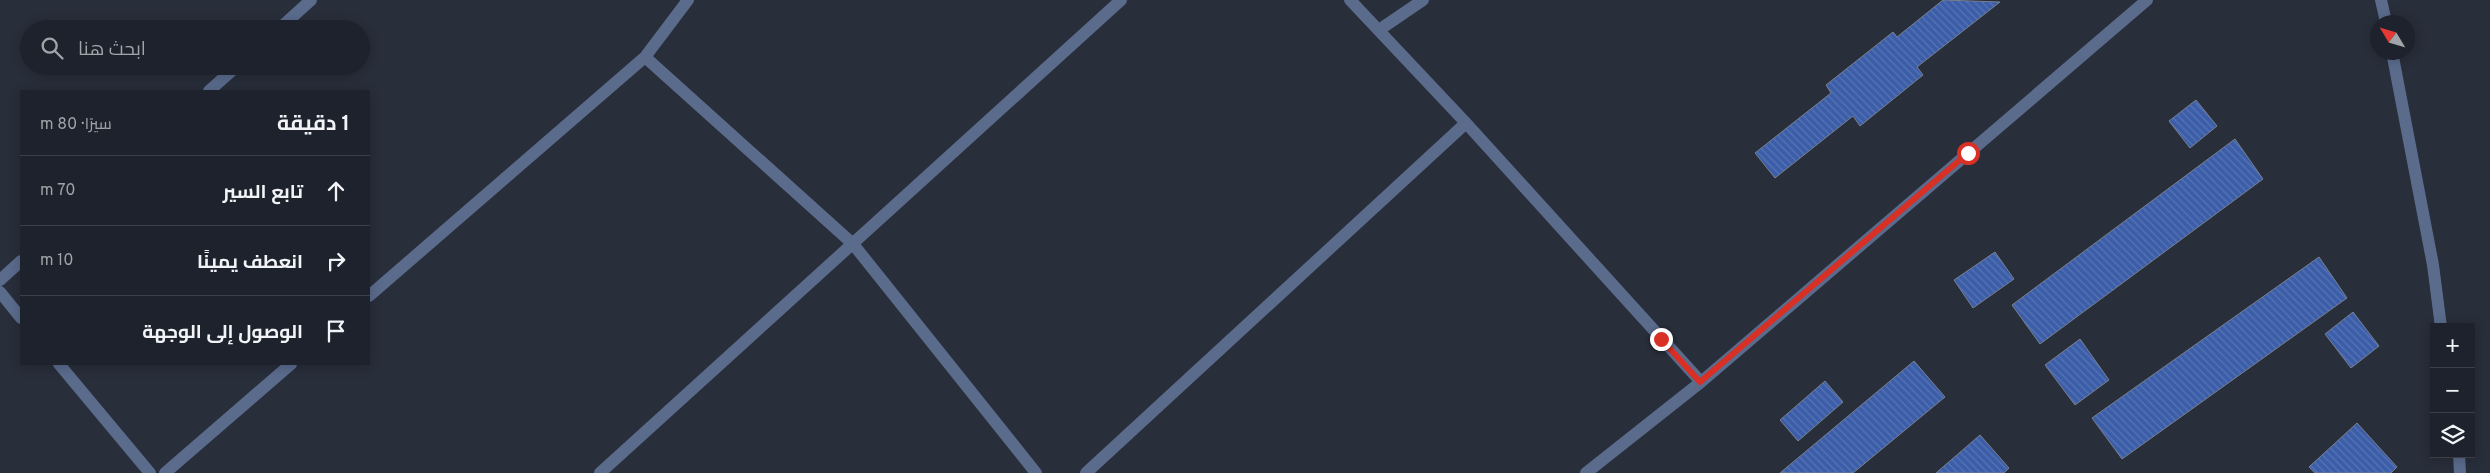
<!DOCTYPE html>
<html lang="ar">
<head>
<meta charset="utf-8">
<style>
	:root { --surface:#1e222c; --page:#262a34; --text:#f1f3f6; --muted:#a1a4a9; --line:#3c3f48 }
	body { margin:0; font-family:Overpass,Cairo,sans-serif; background:var(--page); color:var(--text); direction:rtl }
	.controls { position:absolute; right:15px; bottom:15px; display:grid; overflow:hidden; border-radius:0px; box-shadow:0 2px 12px #0003 }
	.controls button { width:45px; height:45px; display:grid; place-items:center; padding:0; border:0; border-bottom:1px solid var(--line); background:var(--surface); color:var(--text); font:25px sans-serif }
	.compass { position:absolute; left:2370px; top:15px; width:45px; height:45px; border-radius:50%; background:var(--surface); box-shadow:0 2px 12px #0003; rotate:308deg }
	.stop { position:absolute; width:15px; height:15px; margin:-11px; border:4px solid #d93025; border-radius:50%; background:#fff }
	.stop.end { background:#d93025; border-color:#fff; box-shadow:0 1px 5px #0008 }
	.list { margin:0; padding:0; list-style:none }
	h2 { display:flex; justify-content:space-between; align-items:center; height:65px; margin:0; padding:0 20px; font-size:21px }
	h2 small { font-size:16px; font-weight:400; color:var(--muted) }
	.list li { display:grid; grid-template-columns:32px 1fr auto; gap:15px; align-items:center; box-sizing:border-box; height:70px; padding:0 20px; border-top:1px solid var(--line) }
	.list b { display:block; font-size:19px; white-space:nowrap }
	.list em { font-size:16px; font-style:normal; color:var(--muted) }
	.icon { flex:none; width:28px; height:28px; fill:none; stroke:currentColor; stroke-width:2; stroke-linecap:round; stroke-linejoin:round }
	.map { position:relative; flex:none; width:2490px; height:473px; overflow:hidden; direction:ltr }
	.search { position:absolute; background:var(--surface); box-shadow:0 2px 12px #0003; left:20px; top:20px; width:350px; height:55px; display:flex; align-items:center; gap:12px; box-sizing:border-box; padding:0 18px; border-radius:28px; color:var(--muted); font-size:19px }
	.panel { position:absolute; background:var(--surface); box-shadow:0 2px 12px #0003; left:20px; top:90px; width:350px; height:275px; border-radius:0px; direction:rtl }
	.map>svg:first-child { display:block }
</style>
</head>
<body>
<div class="map">
<svg width="2490" height="473" viewBox="0 0 2490 473">
	<defs>
		<pattern id="building-back-hatch" width="6" height="6" patternUnits="userSpaceOnUse" patternTransform="scale(1.25)"><rect width="6" height="6" fill="#3c5ea9"/><path d="M-1 5l2 2M0 0l6 6M5-1l2 2" fill="none" stroke="#5774b4"/></pattern>
	</defs>
	<rect width="100%" height="100%" fill="#282e3a"/>
	<!-- building -->
	<path fill="url(#building-back-hatch)" stroke="#78808e" d="M1943 0 2000 2 1917 67 1923 75 1860 126 1853 116 1775 178 1755 153 1831 93 1826 85 1893 32 1897 37Z
		M2196 100 2217 126 2190 148 2169 121Z
		M2235 139 2263 179 2040 344 2012 305Z
		M1995 252 2014 279 1973 308 1954 280Z
		M2319 257 2347 298 2122 459 2092 418Z
		M2353 312 2379 346 2351 368 2325 334Z
		M2080 339 2109 380 2075 405 2045 365Z
		M1914 361 1945 397 1853 473H1780Z
		M1825 381 1843 402 1798 441 1780 420Z
		M2357 423 2397 467 2391 473H2315L2309 467Z
		M1980 435 2009 468 2004 473H1936Z"/>
	<g fill="none" stroke-linecap="round" stroke-linejoin="round">
		<!-- minor -->
		<path stroke="#5a6b8c" stroke-width="12" d="M1350 0 1466 123 1701 382
			M2381 0 2386 22
			M279 29 311 0
			M1379 30 1423 0
			M2392 52 2433 265 2441 327
			M645 57 853 244 1036 473
			M209 91 237 66
			M0 280 21 261
			M0 292 21 318
			M369 296 645 57 688 0
			M59 364 150 473
			M2459 454 2460 473
			M165 473 291 364
			M600 473 1121 0
			M1086 473 1466 123
			M1586 473 1701 382 2147 0"/>
	</g>
	<g fill="none" stroke-linecap="round" stroke-linejoin="round">
		<!-- route -->
		<path stroke="#d93025" stroke-width="6" d="M1661 339 1700 382 1968 153"/>
	</g>
</svg>
<div class="controls">
<button>+</button>
<button>−</button>
<button><svg class="icon" aria-label="layers" viewBox="0 0 24 24"><path d="M12 4l9 5-9 5-9-5zM3 14l9 5 9-5"/></svg></button>
</div>
<svg class="compass" viewBox="-18 -18 36 36"><path d="M0-13l5 13h-10z" fill="#e53935"/><path d="M0 13l5-13h-10z" fill="#a1a4a9"/></svg>
<div class="stop" style="left:1968px;top:153px"></div>
<div class="stop end" style="left:1661px;top:339px"></div>
<div class="search"><svg class="icon" aria-label="search" viewBox="0 0 24 24"><circle cx="10" cy="10" r="6"/><path d="M15 15l6 6"/></svg>ابحث هنا</div>
<section class="panel">
<h2>1 دقيقة<small>سيرًا · 80 m</small></h2>
<ul class="list">
<li><svg class="icon" aria-label="ahead" viewBox="0 0 24 24"><path d="M12 20V5M6 11l6-6 6 6"/></svg><div><b>تابع السير</b></div><em>70 m</em></li>
<li><svg class="icon" aria-label="right" viewBox="0 0 24 24"><path d="M7 20v-9h11M14 6l5 5-5 5"/></svg><div><b>انعطف يمينًا</b></div><em>10 m</em></li>
<li><svg class="icon" aria-label="arrive" viewBox="0 0 24 24"><path d="M6 21V4h12l-3 4 3 4H6"/></svg><div><b>الوصول إلى الوجهة</b></div></li>
</ul>
</section>
</div>
</body>
</html>
